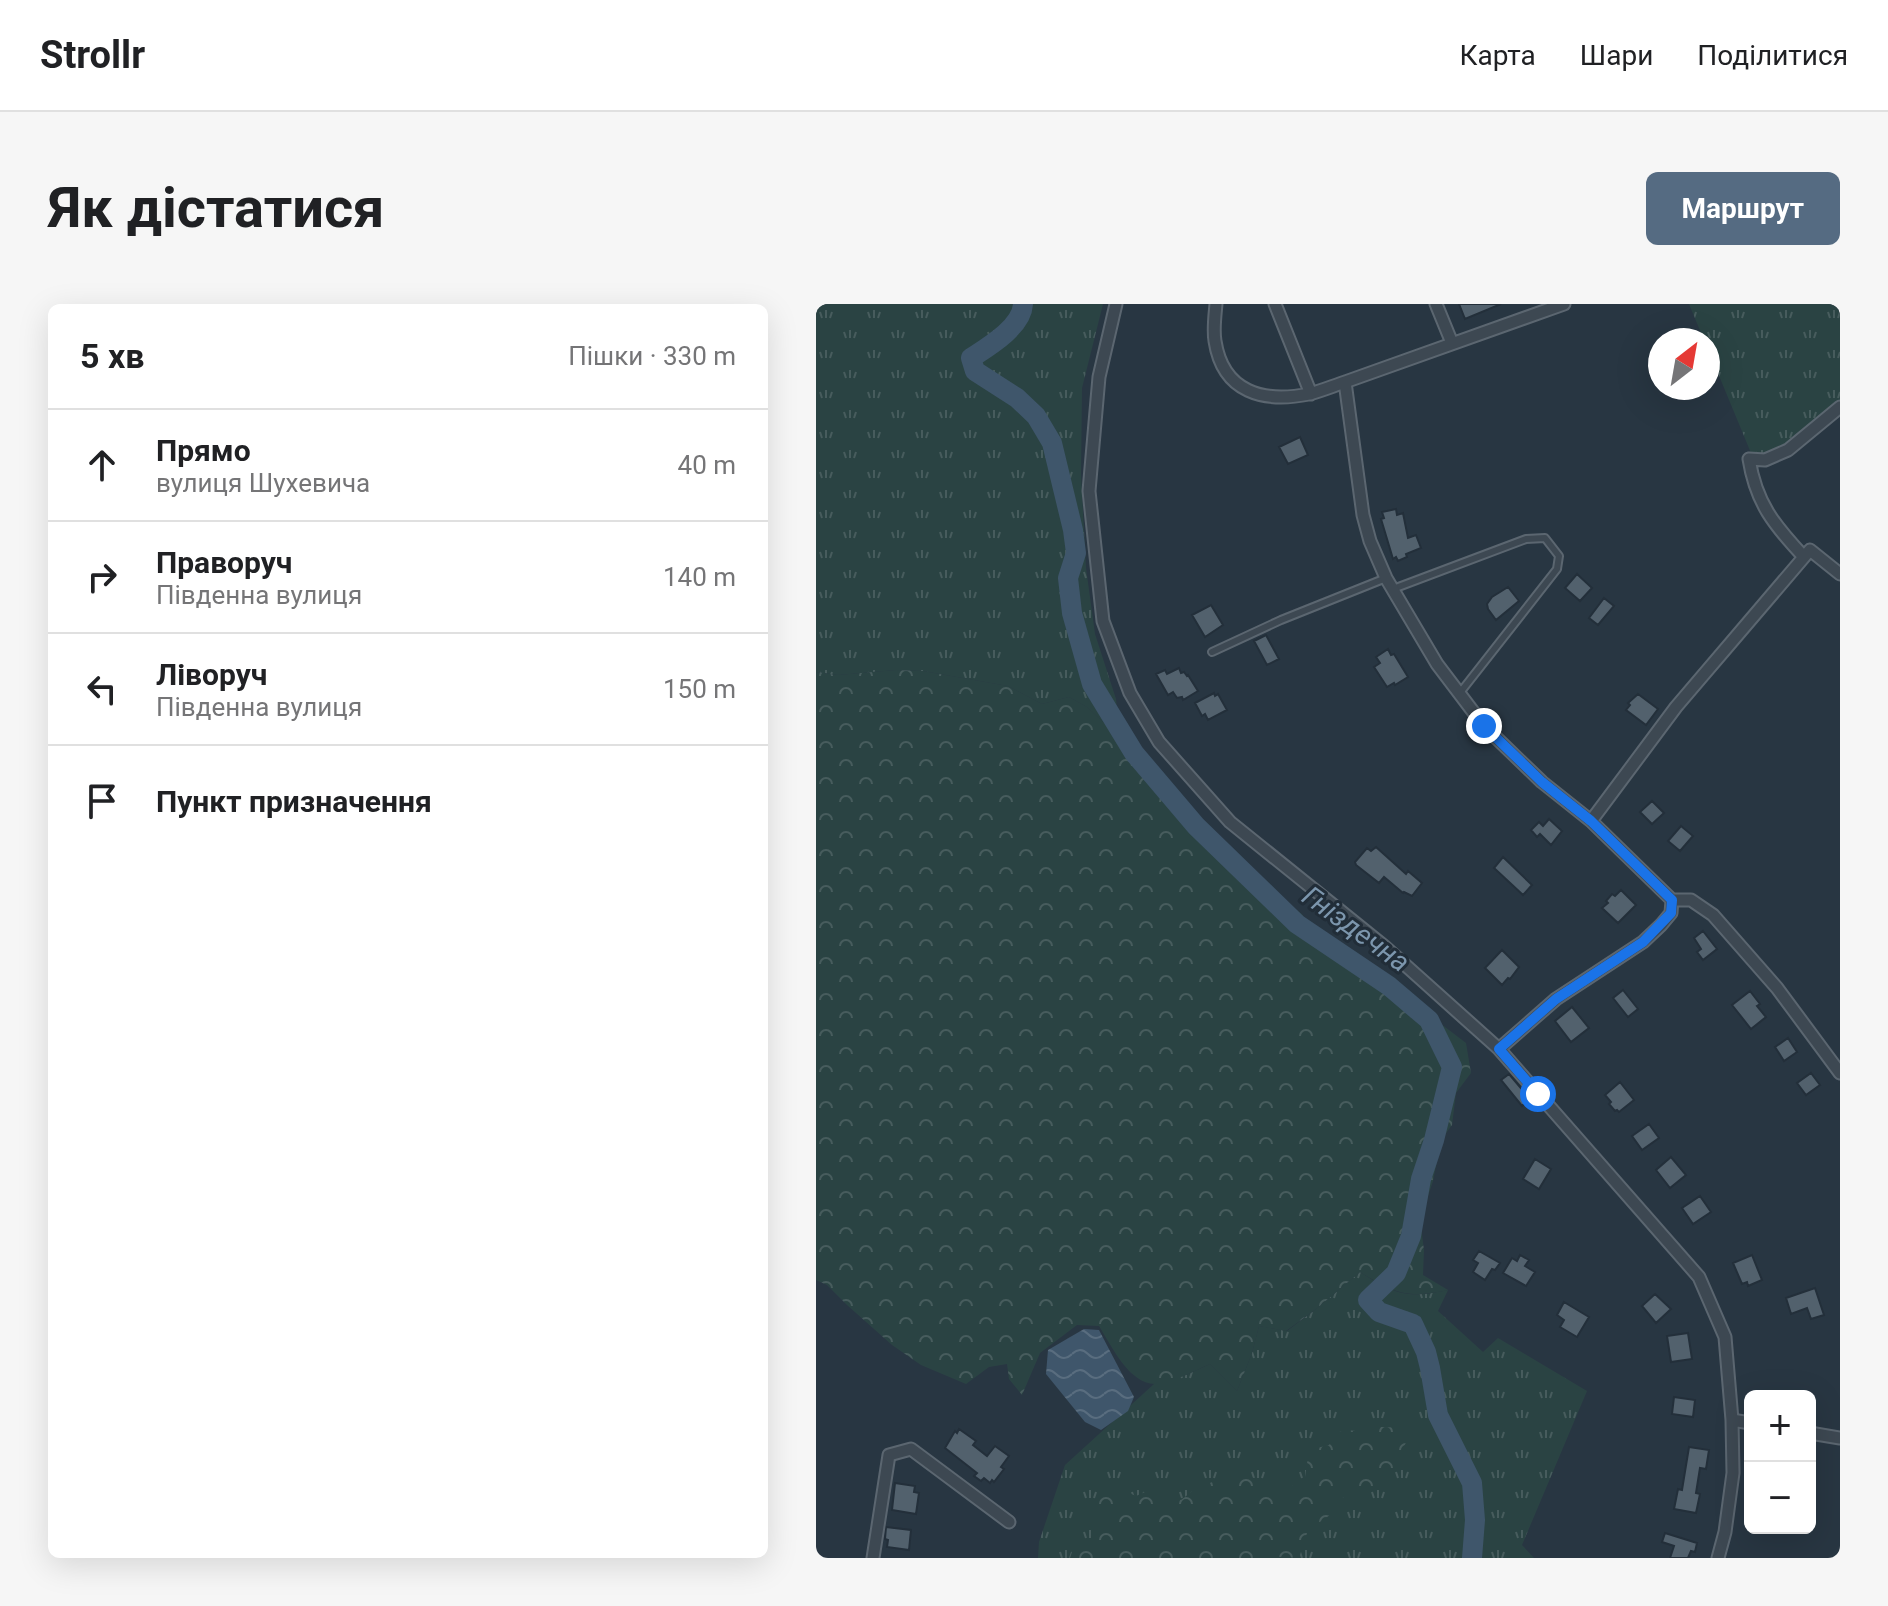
<!DOCTYPE html>
<html lang="uk">
<head>
<meta charset="utf-8">
<style>
	:root { --surface:#fff; --page:#f6f6f6; --text:#202124; --muted:#757577; --line:#e0e0e0; --accent:#556b82 }
	body { margin:0; font-family:Roboto,sans-serif; background:var(--page); color:var(--text) }
	.controls { position:absolute; right:24px; bottom:24px; display:grid; overflow:hidden; border-radius:12px; box-shadow:0 8px 32px #0002 }
	.controls button { width:72px; height:72px; display:grid; place-items:center; padding:0; border:0; border-bottom:2px solid var(--line); background:var(--surface); color:var(--text); font:40px sans-serif }
	.compass { position:absolute; left:832px; top:24px; width:72px; height:72px; border-radius:50%; background:var(--surface); box-shadow:0 8px 32px #0002; rotate:31deg }
	.stop { position:absolute; width:24px; height:24px; margin:-18px; border:6px solid #1a73e8; border-radius:50%; background:#fff }
	.stop.end { background:#1a73e8; border-color:#fff; box-shadow:0 2px 8px #0008 }
	.list { margin:0; padding:0; list-style:none }
	h2 { display:flex; justify-content:space-between; align-items:center; height:104px; margin:0; padding:0 32px; font-size:34px }
	h2 small { font-size:26px; font-weight:400; color:var(--muted) }
	.list li { display:grid; grid-template-columns:52px 1fr auto; gap:24px; align-items:center; box-sizing:border-box; height:112px; padding:0 32px; border-top:2px solid var(--line) }
	.list b { display:block; font-size:30px; white-space:nowrap }
	.list p { margin:0; font-size:26px; white-space:nowrap; color:var(--muted) }
	.list em { font-size:26px; font-style:normal; color:var(--muted) }
	.icon { flex:none; width:44px; height:44px; fill:none; stroke:currentColor; stroke-width:2; stroke-linecap:round; stroke-linejoin:round }
	.map { position:relative; flex:none; width:1024px; height:1254px; overflow:hidden; border-radius:12px }
	header { display:flex; align-items:center; gap:48px; box-sizing:border-box; height:112px; padding:0 40px; background:var(--surface); border-bottom:2px solid var(--line) }
	header strong { font-size:38px }
	nav { display:flex; gap:44px; margin-inline-start:auto; font-size:28px }
	.intro { display:flex; align-items:center; justify-content:space-between; box-sizing:border-box; height:192px; padding:0 48px }
	h1 { margin:0; font-size:56px }
	.button { padding:20px 36px; border-radius:12px; background:var(--accent); color:#fff; font-size:28px; font-weight:700 }
	main { display:flex; gap:48px; padding:0 48px }
	aside { flex:1; background:var(--surface); border-radius:12px; box-shadow:0 8px 32px #0002 }
	.map>svg:first-child { display:block }
</style>
</head>
<body>
<header>
<strong>Strollr</strong>
<nav><a>Карта</a><a>Шари</a><a>Поділитися</a></nav>
</header>
<div class="intro"><h1>Як дістатися</h1><a class="button">Маршрут</a></div>
<main>
<aside>
<h2>5 хв<small>Пішки · 330 m</small></h2>
<ul class="list">
<li><svg class="icon" aria-label="ahead" viewBox="0 0 24 24"><path d="M12 20V5M6 11l6-6 6 6"/></svg><div><b>Прямо</b><p>вулиця Шухевича</p></div><em>40 m</em></li>
<li><svg class="icon" aria-label="right" viewBox="0 0 24 24"><path d="M7 20v-9h11M14 6l5 5-5 5"/></svg><div><b>Праворуч</b><p>Південна вулиця</p></div><em>140 m</em></li>
<li><svg class="icon" aria-label="left" viewBox="0 0 24 24"><path d="M17 20v-9H6M10 6l-5 5 5 5"/></svg><div><b>Ліворуч</b><p>Південна вулиця</p></div><em>150 m</em></li>
<li><svg class="icon" aria-label="arrive" viewBox="0 0 24 24"><path d="M6 21V4h12l-3 4 3 4H6"/></svg><div><b>Пункт призначення</b></div></li>
</ul>
</aside>
<div class="map">
<svg width="1024" height="1254" viewBox="0 0 1024 1254">
	<defs>
		<pattern id="grass-tufts" width="24" height="20" patternUnits="userSpaceOnUse" patternTransform="scale(2)"><rect width="24" height="20" fill="#2a4343"/><path d="M3 7l-1-3M5 7V3M7 7l1-3M15 17l-1-3M17 17v-4M19 17l1-3" fill="none" stroke="#475c5d"/></pattern>
		<pattern id="forest-crowns" width="20" height="18" patternUnits="userSpaceOnUse" patternTransform="scale(2)"><rect width="20" height="18" fill="#2a4343"/><path d="M2 6a3 3 0 1 1 6 0M12 15a3 3 0 1 1 6 0" fill="none" stroke="#475c5d"/></pattern>
		<pattern id="water-waves" width="16" height="10" patternUnits="userSpaceOnUse" patternTransform="scale(2)"><rect width="16" height="10" fill="#3f566b"/><path d="M0 5q4-4 8 0t8 0" fill="none" stroke="#596d7f"/></pattern>
	</defs>
	<rect width="100%" height="100%" fill="#283642"/>
	<!-- grass -->
	<path fill="url(#grass-tufts)" d="M0 0H287L266 84 265 170 270 264 279 330 300 395 303 433 271 403 253 393 226 400 192 382 107 367 80 366 22 371 0 368Z
		M873 0H1024V96L979 134 949 152 935 149 892 45V36H888Z
		M544 968C578 990 591 995 632 986L622 1007 667 1048 682 1034 771 1087 706 1241 718 1254H222L223 1238 249 1161 338 1080 370 1071 394 1060 421 1087 436 1049 443 1022 471 1027 500 1005Z"/>
	<!-- forest -->
	<path fill="url(#forest-crowns)" d="M80 366 107 367 192 382 226 400 253 393 271 403 303 433 342 491 410 564 437 585 466 596 486 610 504 639 528 653 543 655 562 685 591 694 650 739 655 769 640 789 636 821 625 836 617 877 604 916 608 946 607 971 632 986C590 995 579 989 544 968L500 1005 470 1027 443 1022 436 1049 421 1087 394 1060C380 1066 354 1080 339 1080 313 1080 295 1041 283 1022L261 1021 224 1049 206 1091 193 1075 191 1060 173 1063 150 1080 105 1061 76 1041 31 1001 11 981 0 976V368L22 371Z
		M565 1123 595 1124C590 1145 575 1161 572 1182L544 1188 522 1195 514 1211 492 1226 483 1254 450 1252 448 1254H254L257 1245 277 1234 278 1200 287 1183 302 1184 320 1192 338 1184 365 1196 379 1185 421 1168 471 1186 489 1173 493 1146 513 1141 523 1128Z"/>
	<!-- water -->
	<path fill="url(#water-waves)" d="M268 1025 283 1026 318 1093 312 1107 285 1126 269 1118 230 1070 232 1046Z"/>
	<g fill="none" stroke-linecap="round" stroke-linejoin="round">
		<!-- river -->
		<path stroke="#3f566b" stroke-width="20" d="M207 0C206 23 172 43 155 54L159 67 201 94 220 112 236 139 257 226 260 249 252 274 256 309 276 380 318 449 380 522 481 620 573 682 613 716 636 763 618 836 605 875 595 932 580 969 552 996 563 1008 597 1020 610 1048 614 1064 622 1111 656 1179 659 1216 656 1254"/>
	</g>
	<!-- building -->
	<path fill="#52616d" stroke="#232f3a" stroke-width="2" d="M643 0H685L649 15Z
		M484 133 492 151 472 160 463 143Z
		M580 205 581 211 587 209 592 234 600 231 605 244 590 250 591 253 582 257 580 253 577 255 565 215 568 214 566 208Z
		M761 270 776 284 764 297 749 284Z
		M692 283 703 297 680 316 672 305 671 300 676 293Z
		M788 294 798 302 782 321 773 314Z
		M395 301 407 321 389 333 376 311Z
		M450 331 463 355 451 361 438 337Z
		M572 345 575 351 578 350 592 373 579 381 578 379 571 383 558 363 564 359 560 353Z
		M363 364 365 369 368 368 371 372 372 371 382 387 367 396 366 393 361 394 357 388 352 391 340 370 349 366 351 370Z
		M398 389 399 392 402 390 411 406 392 416 389 410 386 412 379 399Z
		M822 390 842 405 830 421 810 406 814 401 812 399Z
		M836 497 848 509 836 520 824 508Z
		M733 515 746 527 735 541 724 530 721 533 715 526 723 518 727 522Z
		M865 522 877 532 864 547 852 537Z
		M560 543 590 570 592 567 606 579 596 592 588 588 587 589 568 573 563 579 540 561 539 558 551 544 555 547Z
		M687 553 716 581 707 591 678 564Z
		M805 586 820 601 802 619 786 604 792 599 790 597 796 590 799 592Z
		M887 627 901 645 887 656 881 648 885 645 878 634Z
		M686 646 703 663 694 675 692 674 686 681 669 664Z
		M807 686 822 705 812 713 797 694Z
		M934 687 944 700 941 702 950 713 935 725 916 701Z
		M756 703 773 724 755 738 739 717Z
		M972 734 981 748 968 757 959 743Z
		M995 769 1004 781 990 791 981 779Z
		M693 770 714 795 706 802 685 776Z
		M804 778 818 796 803 808 801 806 799 807 793 800 795 798 789 791Z
		M833 820 843 834 826 846 816 832Z
		M855 853 870 871 854 884 840 866Z
		M719 855 735 865 723 885 707 875Z
		M884 892 895 908 877 920 866 904Z
		M663 947 684 959 679 966 676 965 669 976 657 968 662 959 657 956Z
		M704 951 713 956 709 962 719 968 710 982 687 969 696 954 701 957Z
		M936 951 946 976 932 982 931 978 926 980 917 959Z
		M999 984 1008 1011 995 1015 991 1004 975 1010 970 994Z
		M839 990 855 1005 840 1019 826 1002Z
		M748 998 773 1013 761 1033 744 1023 748 1016 741 1011Z
		M872 1029 876 1055 855 1058 851 1032Z
		M858 1093 879 1096 877 1113 856 1110Z
		M143 1125 160 1137 157 1141 171 1152 179 1142 193 1152 185 1163 188 1165 178 1178 176 1176 174 1179 168 1174 165 1177 158 1172 161 1169 129 1144 139 1127 141 1129Z
		M873 1143 893 1146 890 1165 884 1164 880 1189 884 1190 880 1209 858 1205 862 1185 866 1186Z
		M79 1179 99 1182 98 1188 103 1189 100 1210 76 1206Z
		M70 1223 95 1226 93 1246 71 1243 72 1236 69 1235Z
		M849 1229 881 1239 879 1248 875 1247 872 1254H854L858 1242 846 1238Z"/>
	<g fill="none" stroke-linecap="round" stroke-linejoin="round">
		<!-- lane casing -->
		<g stroke="#5b6670" stroke-width="10">
			<path id="lane" d="M577 285 710 235 729 234 743 252 741 265 643 390
				M396 348 465 316 570 274"/>
		</g>
		<!-- street casing -->
		<g stroke="#5b6670" stroke-width="15">
			<path id="street" d="M300 0 283 73 273 187 287 317 314 389 343 438 414 518 568 642 683 745 883 973 909 1033 916 1116 917 1169 909 1228 902 1254
				M400 0C399 11 397 26 399 37 407 89 448 99 493 90 505 87 517 82 529 78L748 0
				M459 0 495 90
				M620 0 636 39
				M529 78 547 211 554 237 570 274 621 360 668 422 726 478 775 517 856 596 855 609 845 621 827 638 740 695 683 745
				M988 253C958 221 940 199 933 155L949 156 972 146 1024 103
				M775 517 860 403 994 246 1024 270
				M856 596H875L897 611 961 684 1024 769
				M916 1116 934 1119
				M994 1129 1024 1134
				M57 1254 73 1151 95 1145 193 1218"/>
		</g>
		<!-- lane -->
		<use href="#lane" stroke="#3d4852" stroke-width="6"/>
		<!-- street -->
		<use href="#street" stroke="#3d4852" stroke-width="11"/>
	</g>
	<g fill="none" stroke-linecap="round" stroke-linejoin="round">
		<!-- route -->
		<path stroke="#1a73e8" stroke-width="10" d="M668 422 726 478 775 517 856 596 855 609 827 638 740 695 683 745 722 790"/>
	</g>
	<g text-anchor="middle" dominant-baseline="central" stroke-width="6" stroke-linejoin="round" paint-order="stroke">
		<!-- water labels -->
		<g font-size="28" font-style="italic" fill="#7c96ad" stroke="#212d38">
			<text transform="translate(540 625) rotate(36)">Гніздечна</text>
		</g>
	</g>
</svg>
<div class="controls">
<button>+</button>
<button>−</button>
</div>
<svg class="compass" viewBox="-18 -18 36 36"><path d="M0-13l5 13h-10z" fill="#e53935"/><path d="M0 13l5-13h-10z" fill="#757577"/></svg>
<div class="stop" style="left:722px;top:790px"></div>
<div class="stop end" style="left:668px;top:422px"></div>
</div>
</main>
</body>
</html>
